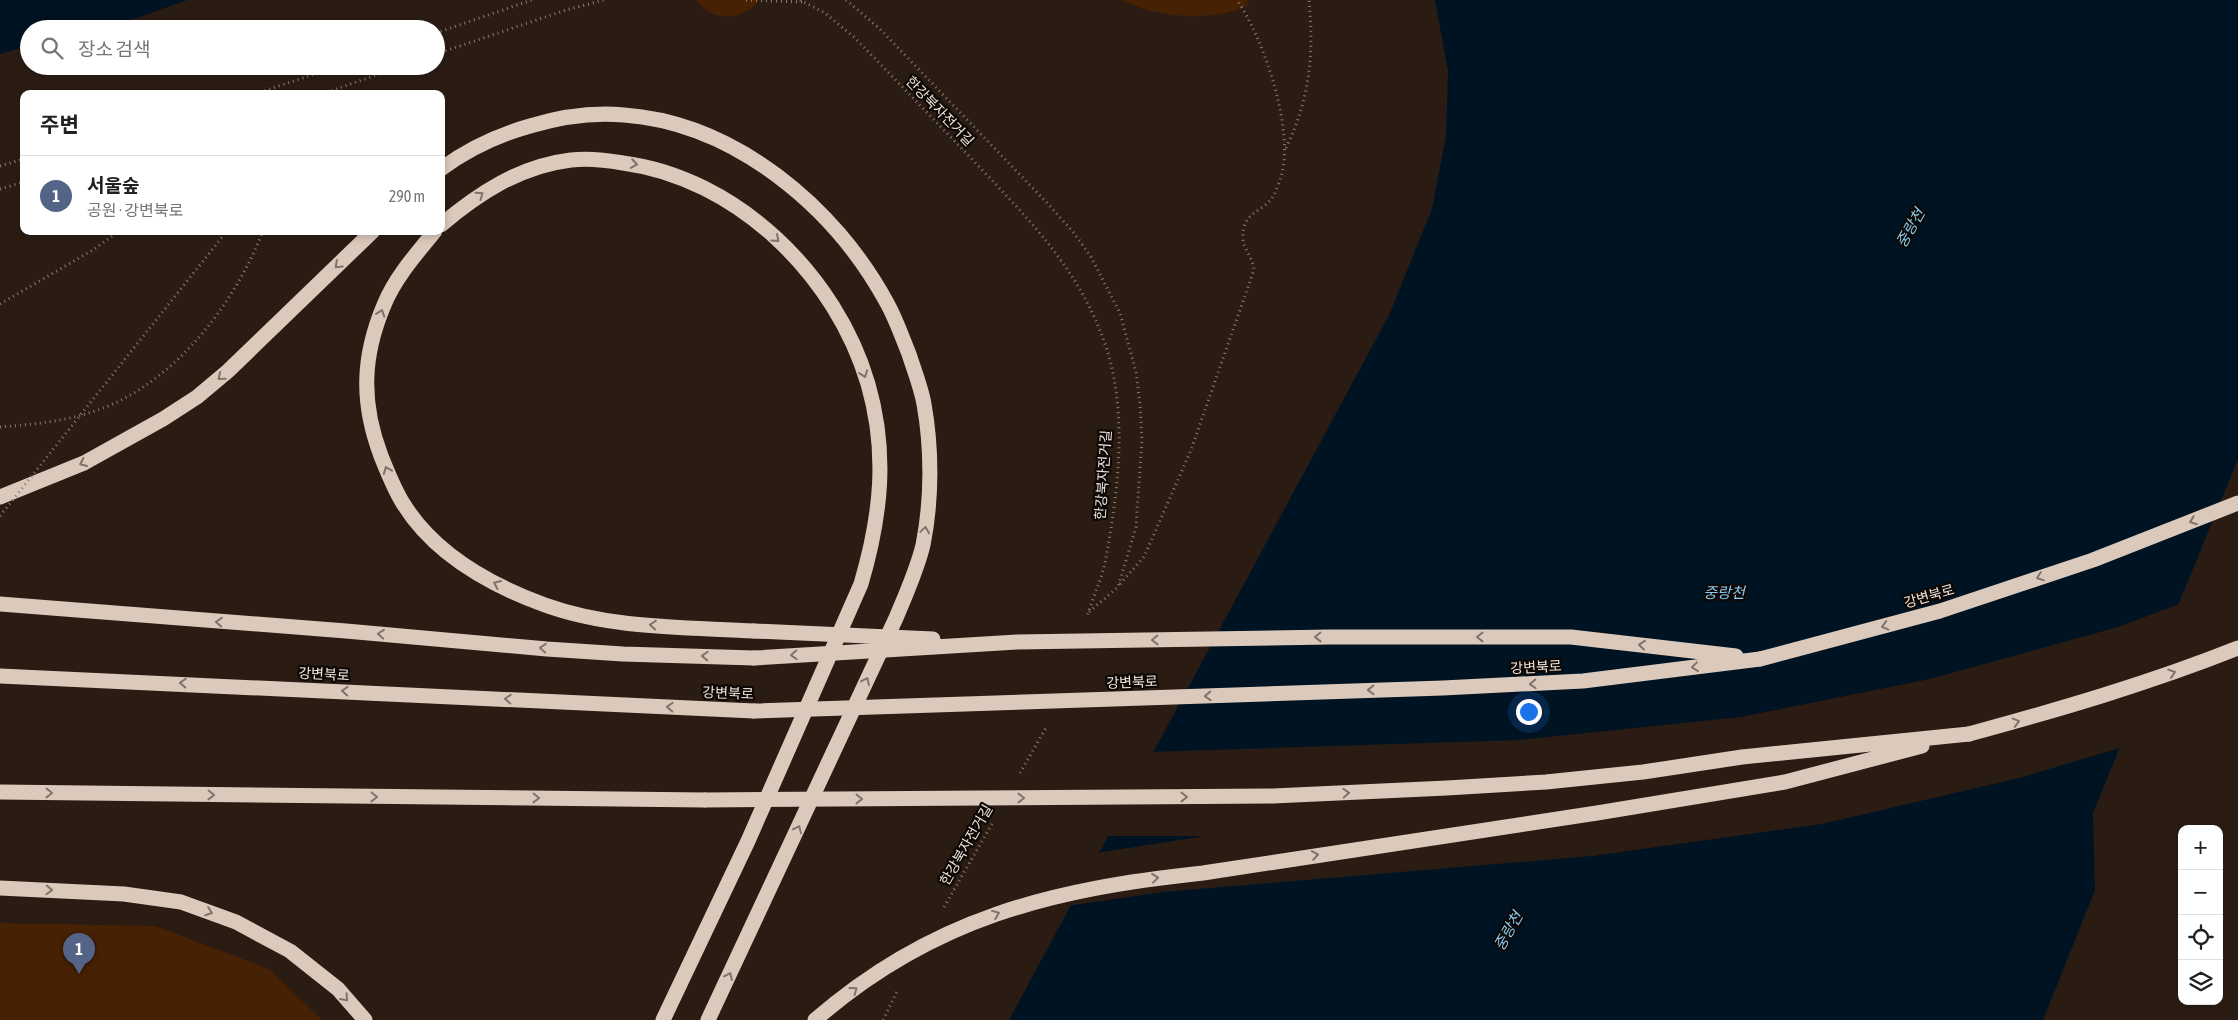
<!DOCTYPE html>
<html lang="ko">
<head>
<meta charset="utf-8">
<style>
	:root { --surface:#fff; --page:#f2f2f2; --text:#202124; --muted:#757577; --line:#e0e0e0; --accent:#536486 }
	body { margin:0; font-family:"Asap Condensed","Noto Sans KR",sans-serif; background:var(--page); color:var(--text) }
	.controls { position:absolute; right:15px; bottom:15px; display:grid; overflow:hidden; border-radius:10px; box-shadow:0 2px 8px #0003 }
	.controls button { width:45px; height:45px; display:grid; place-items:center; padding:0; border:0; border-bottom:1px solid var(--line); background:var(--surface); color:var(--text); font:25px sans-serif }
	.you { position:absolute; left:1528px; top:711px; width:18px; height:18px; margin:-12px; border:4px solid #fff; border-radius:50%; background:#1a73e8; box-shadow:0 0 0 8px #1a73e833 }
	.badge { display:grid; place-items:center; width:32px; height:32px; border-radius:50%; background:var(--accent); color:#fff; font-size:16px; font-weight:700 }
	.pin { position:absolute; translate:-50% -41px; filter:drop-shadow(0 1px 2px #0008) }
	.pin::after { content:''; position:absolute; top:26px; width:18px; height:15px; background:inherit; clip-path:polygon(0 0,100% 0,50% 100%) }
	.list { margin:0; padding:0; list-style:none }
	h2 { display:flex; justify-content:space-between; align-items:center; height:65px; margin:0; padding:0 20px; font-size:21px }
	h2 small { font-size:16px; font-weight:400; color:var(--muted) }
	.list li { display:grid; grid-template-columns:32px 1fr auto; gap:15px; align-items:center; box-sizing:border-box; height:80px; padding:0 20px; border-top:1px solid var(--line) }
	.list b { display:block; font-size:19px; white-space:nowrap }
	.list p { margin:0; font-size:16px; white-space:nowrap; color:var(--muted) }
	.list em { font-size:16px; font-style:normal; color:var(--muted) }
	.icon { flex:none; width:28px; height:28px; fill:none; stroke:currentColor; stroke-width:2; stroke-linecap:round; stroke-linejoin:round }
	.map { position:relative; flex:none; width:2238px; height:1020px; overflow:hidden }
	.search { position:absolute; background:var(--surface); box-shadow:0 2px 8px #0003; left:20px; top:20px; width:425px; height:55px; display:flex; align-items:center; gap:12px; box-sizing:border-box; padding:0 18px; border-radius:28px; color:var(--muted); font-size:19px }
	.panel { position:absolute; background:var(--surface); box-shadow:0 2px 8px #0003; left:20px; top:90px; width:425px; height:145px; border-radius:10px }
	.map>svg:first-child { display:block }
</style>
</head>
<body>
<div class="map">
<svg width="2238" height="1020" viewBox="0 0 2238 1020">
	<rect width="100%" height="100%" fill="#2a1c13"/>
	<!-- green -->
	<path fill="#462103" d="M696 0H760C743 21 712 23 696 0Z
		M1121 0H1247L1249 5C1211 23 1159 18 1121 0Z
		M0 923 155 926 269 969 322 1020H0Z"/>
	<!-- water -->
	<path fill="#001322" d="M0 0H187L137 18 96 29H29V46L0 54Z
		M1435 0H2238V459L2093 813 2095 890 2043 1020H1009L1389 315 1432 209 1446 136 1448 71Z"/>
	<!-- pier -->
	<path fill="#2a1c13" d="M2182 603 2123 747 2019 778 1822 824 1592 856 1163 892 1067 906 1096 853 1205 836H1105L1150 752 1520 740 1741 717 1930 679 2118 627Z"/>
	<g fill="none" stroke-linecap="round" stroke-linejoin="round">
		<!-- path -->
		<path stroke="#887c75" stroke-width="3" stroke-dasharray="1 4" stroke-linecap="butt" d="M746 0 802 2
			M800 0 825 13 854 37C893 77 931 117 970 157 1029 220 1086 274 1110 360 1127 426 1117 498 1105 563 1101 581 1092 599 1087 617
			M846 0 879 28 1049 205 1074 233 1091 257 1120 313 1136 372 1140 404 1142 439 1136 527 1118 587 1089 612
			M436 33 532 0
			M436 54 566 10 604 0
			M255 94 338 66
			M322 94 402 66
			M1286 148C1310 99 1314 53 1309 0
			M0 166 24 159
			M0 189 24 182
			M0 304 93 250 119 231
			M0 427C39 424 79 420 115 403 183 371 236 300 263 231
			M1120 584 1144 557 1191 450 1254 270C1253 258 1244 250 1243 239 1241 212 1263 212 1272 198 1276 192 1279 183 1281 177 1295 131 1264 39 1237 0
			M1020 773 1047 726
			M944 907 992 824
			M883 1020 897 991"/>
		<!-- highway -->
		<path stroke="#dbcabc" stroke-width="15" d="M441 169C468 149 498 135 530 126 560 117 592 112 624 115 735 123 835 207 887 303 896 319 902 337 909 354 914 370 921 387 924 404 932 449 932 500 923 545 917 570 906 594 896 618L708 1020
			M441 225C479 193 520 166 571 160 588 158 606 160 623 163 737 178 836 275 868 384 888 453 881 516 861 584L748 841 663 1020
			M435 231C416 254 395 278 384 305 362 357 361 403 381 456 387 471 393 486 401 500 432 553 490 585 545 605 611 629 685 627 754 631
			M0 497 84 463 163 419 197 397 228 371 373 231
			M0 604 346 631 547 649 623 654 754 658
			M1760 659 1940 611 2093 560 2238 503
			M0 676 754 711
			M1969 734C2061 709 2150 683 2238 648
			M0 792 705 800
			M0 888 124 894 181 902 236 922 290 951 338 989 365 1020"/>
		<!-- path-bridge -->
		<path stroke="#887c75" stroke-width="3" stroke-dasharray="1 4" stroke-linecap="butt" d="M0 516 227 231"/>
		<!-- highway-bridge -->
		<path stroke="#dbcabc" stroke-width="15" d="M754 631 933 639
			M754 658 1017 642 1330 637H1571L1736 656
			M754 711 1443 688 1583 681 1760 659
			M705 800 1273 796 1447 788 1546 782 1643 772 1742 757 1969 734
			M815 1020C932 918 1052 889 1203 873L1597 813 1785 782 1922 746"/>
	</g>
	<!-- one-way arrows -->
	<defs><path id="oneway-chevron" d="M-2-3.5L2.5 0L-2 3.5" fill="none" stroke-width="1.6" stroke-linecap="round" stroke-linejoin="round" transform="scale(1.25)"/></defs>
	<g stroke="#7f736a">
		<use href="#oneway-chevron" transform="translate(634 164) rotate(9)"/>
		<use href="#oneway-chevron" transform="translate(480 195) rotate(-35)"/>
		<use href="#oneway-chevron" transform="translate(776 239) rotate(42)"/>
		<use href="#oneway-chevron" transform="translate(338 265) rotate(137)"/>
		<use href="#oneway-chevron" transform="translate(381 313) rotate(-71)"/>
		<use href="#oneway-chevron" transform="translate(864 374) rotate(70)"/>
		<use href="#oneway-chevron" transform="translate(221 377) rotate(141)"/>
		<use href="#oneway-chevron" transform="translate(83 463) rotate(155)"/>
		<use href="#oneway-chevron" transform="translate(387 470) rotate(-112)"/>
		<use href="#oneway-chevron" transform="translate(2193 521) rotate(159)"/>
		<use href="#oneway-chevron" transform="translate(925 530) rotate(-82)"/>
		<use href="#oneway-chevron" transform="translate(2040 577) rotate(161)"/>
		<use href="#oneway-chevron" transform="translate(497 584) rotate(-156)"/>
		<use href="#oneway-chevron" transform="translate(219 622) rotate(-175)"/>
		<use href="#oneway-chevron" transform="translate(653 625) rotate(-176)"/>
		<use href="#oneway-chevron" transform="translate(1885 626) rotate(165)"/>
		<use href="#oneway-chevron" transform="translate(381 634) rotate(-175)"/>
		<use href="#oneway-chevron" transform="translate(1318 637) rotate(179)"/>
		<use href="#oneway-chevron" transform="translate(1480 637) rotate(-180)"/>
		<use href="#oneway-chevron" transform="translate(1155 640) rotate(179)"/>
		<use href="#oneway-chevron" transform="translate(1642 645) rotate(-174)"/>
		<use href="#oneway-chevron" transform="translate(543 648) rotate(-175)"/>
		<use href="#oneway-chevron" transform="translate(794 655) rotate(177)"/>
		<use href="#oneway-chevron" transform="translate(705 656) rotate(-178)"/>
		<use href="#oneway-chevron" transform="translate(1695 667) rotate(173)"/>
		<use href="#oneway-chevron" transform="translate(2172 673) rotate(-18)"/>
		<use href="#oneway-chevron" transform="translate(866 681) rotate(-65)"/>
		<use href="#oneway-chevron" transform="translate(183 683) rotate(-177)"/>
		<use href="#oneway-chevron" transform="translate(1533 684) rotate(177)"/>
		<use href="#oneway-chevron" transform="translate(1371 690) rotate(178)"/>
		<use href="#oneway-chevron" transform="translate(345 691) rotate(-177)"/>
		<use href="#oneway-chevron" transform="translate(1208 696) rotate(178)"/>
		<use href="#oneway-chevron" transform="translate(508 699) rotate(-177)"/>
		<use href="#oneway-chevron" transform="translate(670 707) rotate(-177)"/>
		<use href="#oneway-chevron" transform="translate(2016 722) rotate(-15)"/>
		<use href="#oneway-chevron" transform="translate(49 793) rotate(1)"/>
		<use href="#oneway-chevron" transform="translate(1346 793) rotate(-3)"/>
		<use href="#oneway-chevron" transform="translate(211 795) rotate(1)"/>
		<use href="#oneway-chevron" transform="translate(374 797) rotate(1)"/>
		<use href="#oneway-chevron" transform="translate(1184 797)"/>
		<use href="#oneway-chevron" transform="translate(536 798) rotate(1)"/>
		<use href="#oneway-chevron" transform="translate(1021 798)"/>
		<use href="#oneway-chevron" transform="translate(859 799)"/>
		<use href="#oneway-chevron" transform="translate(798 829) rotate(-65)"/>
		<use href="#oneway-chevron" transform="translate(1315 855) rotate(-9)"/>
		<use href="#oneway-chevron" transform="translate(1155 878) rotate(-6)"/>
		<use href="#oneway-chevron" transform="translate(49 890) rotate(2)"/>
		<use href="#oneway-chevron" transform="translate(209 912) rotate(20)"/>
		<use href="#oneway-chevron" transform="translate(996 914) rotate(-22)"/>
		<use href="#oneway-chevron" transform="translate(729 976) rotate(-65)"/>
		<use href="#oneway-chevron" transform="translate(854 990) rotate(-36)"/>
		<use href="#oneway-chevron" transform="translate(345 998) rotate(48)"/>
	</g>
	<g text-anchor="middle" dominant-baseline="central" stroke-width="4.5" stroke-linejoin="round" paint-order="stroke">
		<!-- street labels -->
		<g font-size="14" fill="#efe5df" stroke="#0e0805">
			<text transform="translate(940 111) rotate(46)">한강북자전거길</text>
			<text transform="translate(1103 475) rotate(-86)">한강북자전거길</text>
			<text transform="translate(1929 596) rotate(-16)">강변북로</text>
			<text transform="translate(1536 667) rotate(-3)">강변북로</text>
			<text transform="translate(324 674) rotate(3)">강변북로</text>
			<text transform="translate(1132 682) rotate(-2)">강변북로</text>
			<text transform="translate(728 693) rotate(2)">강변북로</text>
			<text transform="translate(966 845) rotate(-60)">한강북자전거길</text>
		</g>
		<!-- water labels -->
		<g font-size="15" font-style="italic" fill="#88caf1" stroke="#0e0805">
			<text transform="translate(1910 228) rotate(-60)">중랑천</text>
			<text x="1724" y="592">중랑천</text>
			<text transform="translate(1508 931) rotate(-60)">중랑천</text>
		</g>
	</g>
</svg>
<div class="controls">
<button>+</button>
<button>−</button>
<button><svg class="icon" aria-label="locate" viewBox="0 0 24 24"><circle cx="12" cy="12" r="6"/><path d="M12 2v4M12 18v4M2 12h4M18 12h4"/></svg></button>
<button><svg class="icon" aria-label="layers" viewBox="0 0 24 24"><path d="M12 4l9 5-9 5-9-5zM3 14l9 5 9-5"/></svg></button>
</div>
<div class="you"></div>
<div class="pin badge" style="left:79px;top:974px">1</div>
<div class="search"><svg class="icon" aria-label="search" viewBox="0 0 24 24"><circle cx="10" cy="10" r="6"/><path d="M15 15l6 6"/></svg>장소 검색</div>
<section class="panel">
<h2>주변<small></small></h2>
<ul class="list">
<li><span class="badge">1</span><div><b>서울숲</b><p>공원 · 강변북로</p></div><em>290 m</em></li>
</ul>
</section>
</div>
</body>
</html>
